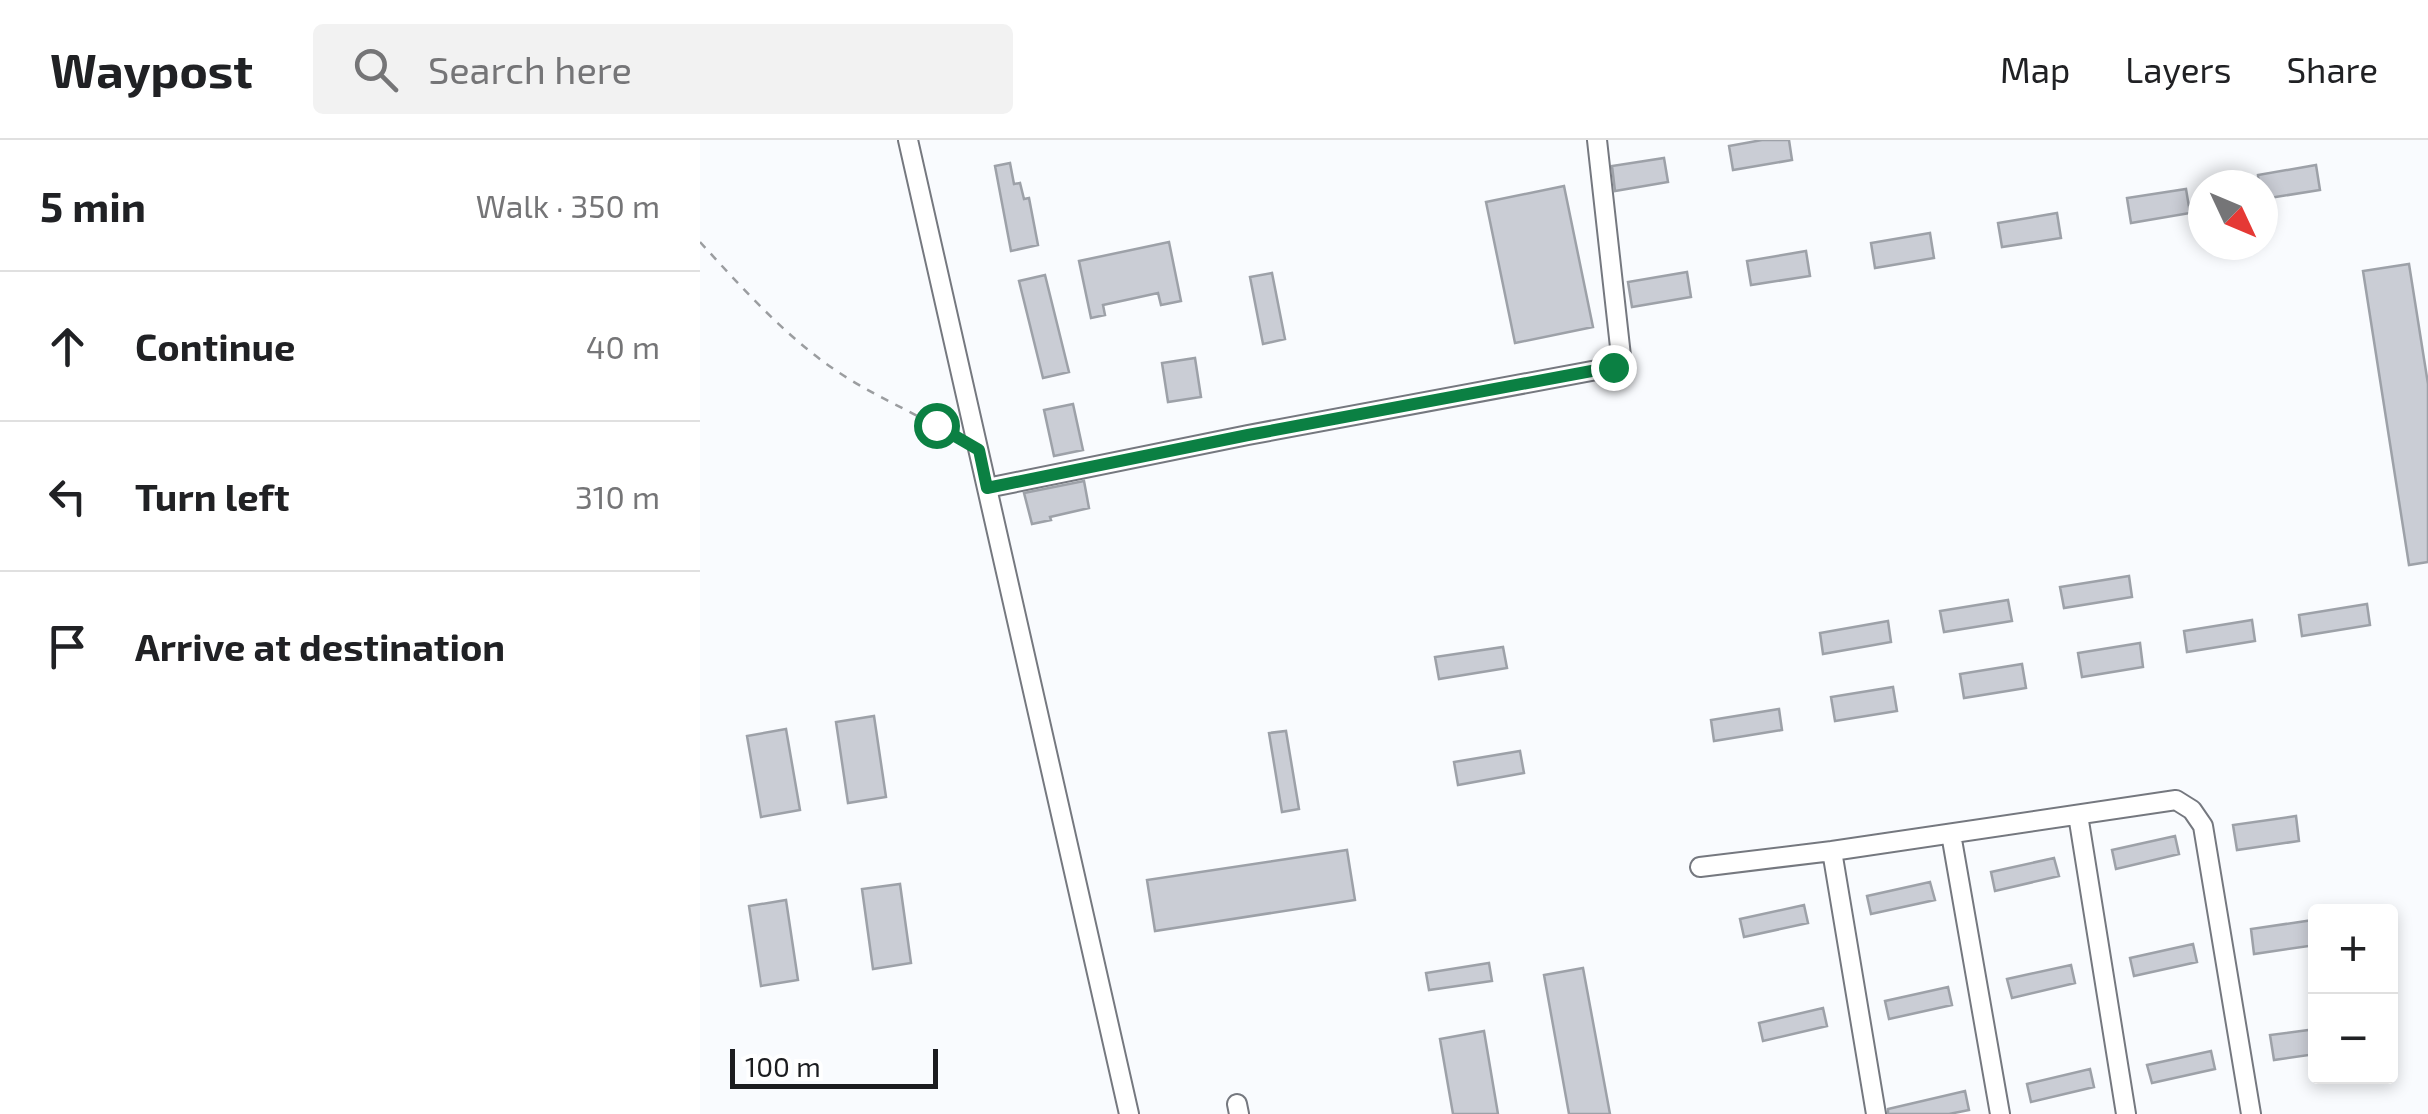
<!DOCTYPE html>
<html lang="en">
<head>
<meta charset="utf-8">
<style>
	:root { --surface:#fff; --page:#f2f2f2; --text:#202124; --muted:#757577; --line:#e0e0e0 }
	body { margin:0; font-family:"Exo 2",sans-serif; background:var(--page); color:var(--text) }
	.controls { position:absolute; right:30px; bottom:30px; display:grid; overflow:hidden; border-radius:10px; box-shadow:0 5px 15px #0003 }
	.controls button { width:90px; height:90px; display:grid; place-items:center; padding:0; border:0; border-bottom:2px solid var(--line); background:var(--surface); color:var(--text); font:50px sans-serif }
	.compass { position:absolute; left:1488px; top:30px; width:90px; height:90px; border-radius:50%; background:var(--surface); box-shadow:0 5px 15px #0003; rotate:134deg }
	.scale { position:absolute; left:30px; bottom:25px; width:208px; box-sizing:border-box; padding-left:10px; border:5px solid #1b1c1f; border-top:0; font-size:28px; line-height:35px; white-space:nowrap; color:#1b1c1f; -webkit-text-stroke:8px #fff; paint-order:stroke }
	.stop { position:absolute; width:30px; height:30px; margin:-22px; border:8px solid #0b8043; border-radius:50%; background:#fff }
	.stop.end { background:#0b8043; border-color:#fff; box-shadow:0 2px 10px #0008 }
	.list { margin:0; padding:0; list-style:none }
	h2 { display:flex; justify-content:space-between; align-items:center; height:130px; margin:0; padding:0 40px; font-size:42px }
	h2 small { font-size:32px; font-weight:400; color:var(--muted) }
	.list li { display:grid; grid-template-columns:65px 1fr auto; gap:30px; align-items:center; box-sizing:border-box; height:150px; padding:0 40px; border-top:2px solid var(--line) }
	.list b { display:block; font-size:38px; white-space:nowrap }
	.list em { font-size:32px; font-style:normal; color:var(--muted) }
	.icon { flex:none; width:55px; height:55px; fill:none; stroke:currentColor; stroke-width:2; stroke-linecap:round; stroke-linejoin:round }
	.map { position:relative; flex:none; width:1728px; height:974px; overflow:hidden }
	header { display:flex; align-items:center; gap:60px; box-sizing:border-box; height:140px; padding:0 50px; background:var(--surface); border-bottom:2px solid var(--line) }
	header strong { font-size:48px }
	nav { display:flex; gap:55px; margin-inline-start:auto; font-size:35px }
	.search { width:700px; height:90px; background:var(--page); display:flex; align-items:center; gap:25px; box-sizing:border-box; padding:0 35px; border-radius:10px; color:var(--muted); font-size:38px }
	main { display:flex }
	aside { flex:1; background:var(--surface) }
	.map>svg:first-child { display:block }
</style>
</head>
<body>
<header>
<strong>Waypost</strong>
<div class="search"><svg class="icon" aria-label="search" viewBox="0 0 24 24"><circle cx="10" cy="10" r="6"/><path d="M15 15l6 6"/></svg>Search here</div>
<nav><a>Map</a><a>Layers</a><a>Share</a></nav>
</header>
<main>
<aside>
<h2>5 min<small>Walk · 350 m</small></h2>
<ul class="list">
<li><svg class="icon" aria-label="ahead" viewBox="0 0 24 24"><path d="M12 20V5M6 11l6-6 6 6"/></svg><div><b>Continue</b></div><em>40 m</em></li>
<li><svg class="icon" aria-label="left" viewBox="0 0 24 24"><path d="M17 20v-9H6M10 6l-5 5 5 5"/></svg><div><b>Turn left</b></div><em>310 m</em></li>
<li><svg class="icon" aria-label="arrive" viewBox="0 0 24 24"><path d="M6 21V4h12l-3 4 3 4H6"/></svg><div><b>Arrive at destination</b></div></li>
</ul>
</aside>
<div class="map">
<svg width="1728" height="974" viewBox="0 0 1728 974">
	<rect width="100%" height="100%" fill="#f9fbfe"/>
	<!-- building -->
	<path fill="#cacdd5" stroke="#9da1a8" stroke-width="2.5" d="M1062 0H1089L1092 20 1033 30 1029 6Z
		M964 18 968 42 915 51 912 26Z
		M310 23 314 44 320 43 324 59 329 58 338 105 311 111 295 26Z
		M1616 25 1620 50 1563 59V45H1559L1558 35Z
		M864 46 893 187 815 203 786 62Z
		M1486 49 1490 73 1431 83 1427 58Z
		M1357 73 1361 98 1302 107 1298 83Z
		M1230 93 1234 118 1175 128 1171 103Z
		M469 102 481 161 461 165 458 153 403 165 405 175 391 178 379 121Z
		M1106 111 1110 136 1051 145 1047 121Z
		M1709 124 1728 244V422L1709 425 1663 131Z
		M987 132 991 157 932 167 928 142Z
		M572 133 585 199 563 204 550 137Z
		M345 135 369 232 343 238 319 141Z
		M495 218 501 257 468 262 462 223Z
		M373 264 383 310 354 316 344 270Z
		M384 341 389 368 350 377 351 380 332 384 324 353Z
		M1429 436 1432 457 1364 468 1360 447Z
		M1308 460 1312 481 1244 492 1240 471Z
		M1667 464 1670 485 1602 496 1599 475Z
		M1552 480 1555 501 1487 512 1484 491Z
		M1188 481 1191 502 1123 514 1120 493Z
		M1440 503 1443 527 1382 537 1378 513Z
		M803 507 807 528 739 539 735 517Z
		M1322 524 1326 548 1264 558 1260 534Z
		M1193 547 1197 571 1135 581 1131 557Z
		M1079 569 1082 590 1014 601 1011 580Z
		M174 576 186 657 148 663 136 582Z
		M86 589 100 670 61 677 47 596Z
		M586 591 599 669 582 672 569 593Z
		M820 611 824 633 758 645 754 622Z
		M1596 676 1599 701 1537 710 1533 685Z
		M1475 696 1479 714 1416 729 1412 710Z
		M647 710 655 760 455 791 447 740Z
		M1354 718 1359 736 1295 751 1291 732Z
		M1230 742 1235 760 1171 774 1167 756Z
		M200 744 211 823 173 829 162 749Z
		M86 760 98 840 61 846 49 766Z
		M1104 765 1108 783 1044 797 1040 779Z
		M1613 780 1616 805 1554 814 1551 789Z
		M1493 804 1497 822 1434 836 1430 818Z
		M789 823 792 841 729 850 726 833Z
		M1371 825 1375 843 1312 858 1307 839Z
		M883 828 910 974H869L844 835Z
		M1248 847 1252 865 1189 879 1185 861Z
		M1123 868 1127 886 1063 901 1059 883Z
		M1616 889V914L1574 920 1570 895Z
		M784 891 798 974H753L740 899Z
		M1511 911 1515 929 1452 943 1447 925Z
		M1390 929 1394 947 1331 962 1327 944Z
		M1265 951 1269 970 1249 974H1188V969Z"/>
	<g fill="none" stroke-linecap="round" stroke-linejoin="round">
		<!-- minor casing -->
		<g stroke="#75787f" stroke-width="22">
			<path id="minor" d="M208 0 429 974
				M287 348 548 295 913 227 919 222 921 216 897 0
				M1378 675 1426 974
				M1251 694 1300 974
				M1132 711 1176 974
				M1000 727 1132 711 1476 660 1492 670 1503 686 1551 974
				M537 964 539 974"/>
		</g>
		<!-- path -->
		<path stroke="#9b9da0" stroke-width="2.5" stroke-dasharray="8 8" stroke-linecap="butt" d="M0 102C45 151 92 204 149 239 185 261 223 277 259 299"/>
		<!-- minor -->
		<use href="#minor" stroke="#fff" stroke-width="18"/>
	</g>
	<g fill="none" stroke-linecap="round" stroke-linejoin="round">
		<!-- route -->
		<path stroke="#0b8043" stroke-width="12" d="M236 285 279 310 287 348 548 295 913 227"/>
	</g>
</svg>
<div class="controls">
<button>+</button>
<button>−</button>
</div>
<svg class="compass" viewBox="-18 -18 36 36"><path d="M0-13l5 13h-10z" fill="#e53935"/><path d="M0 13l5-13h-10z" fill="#757577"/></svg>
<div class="scale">100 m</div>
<div class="stop" style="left:236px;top:285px"></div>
<div class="stop end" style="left:913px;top:227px"></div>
</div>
</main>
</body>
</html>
